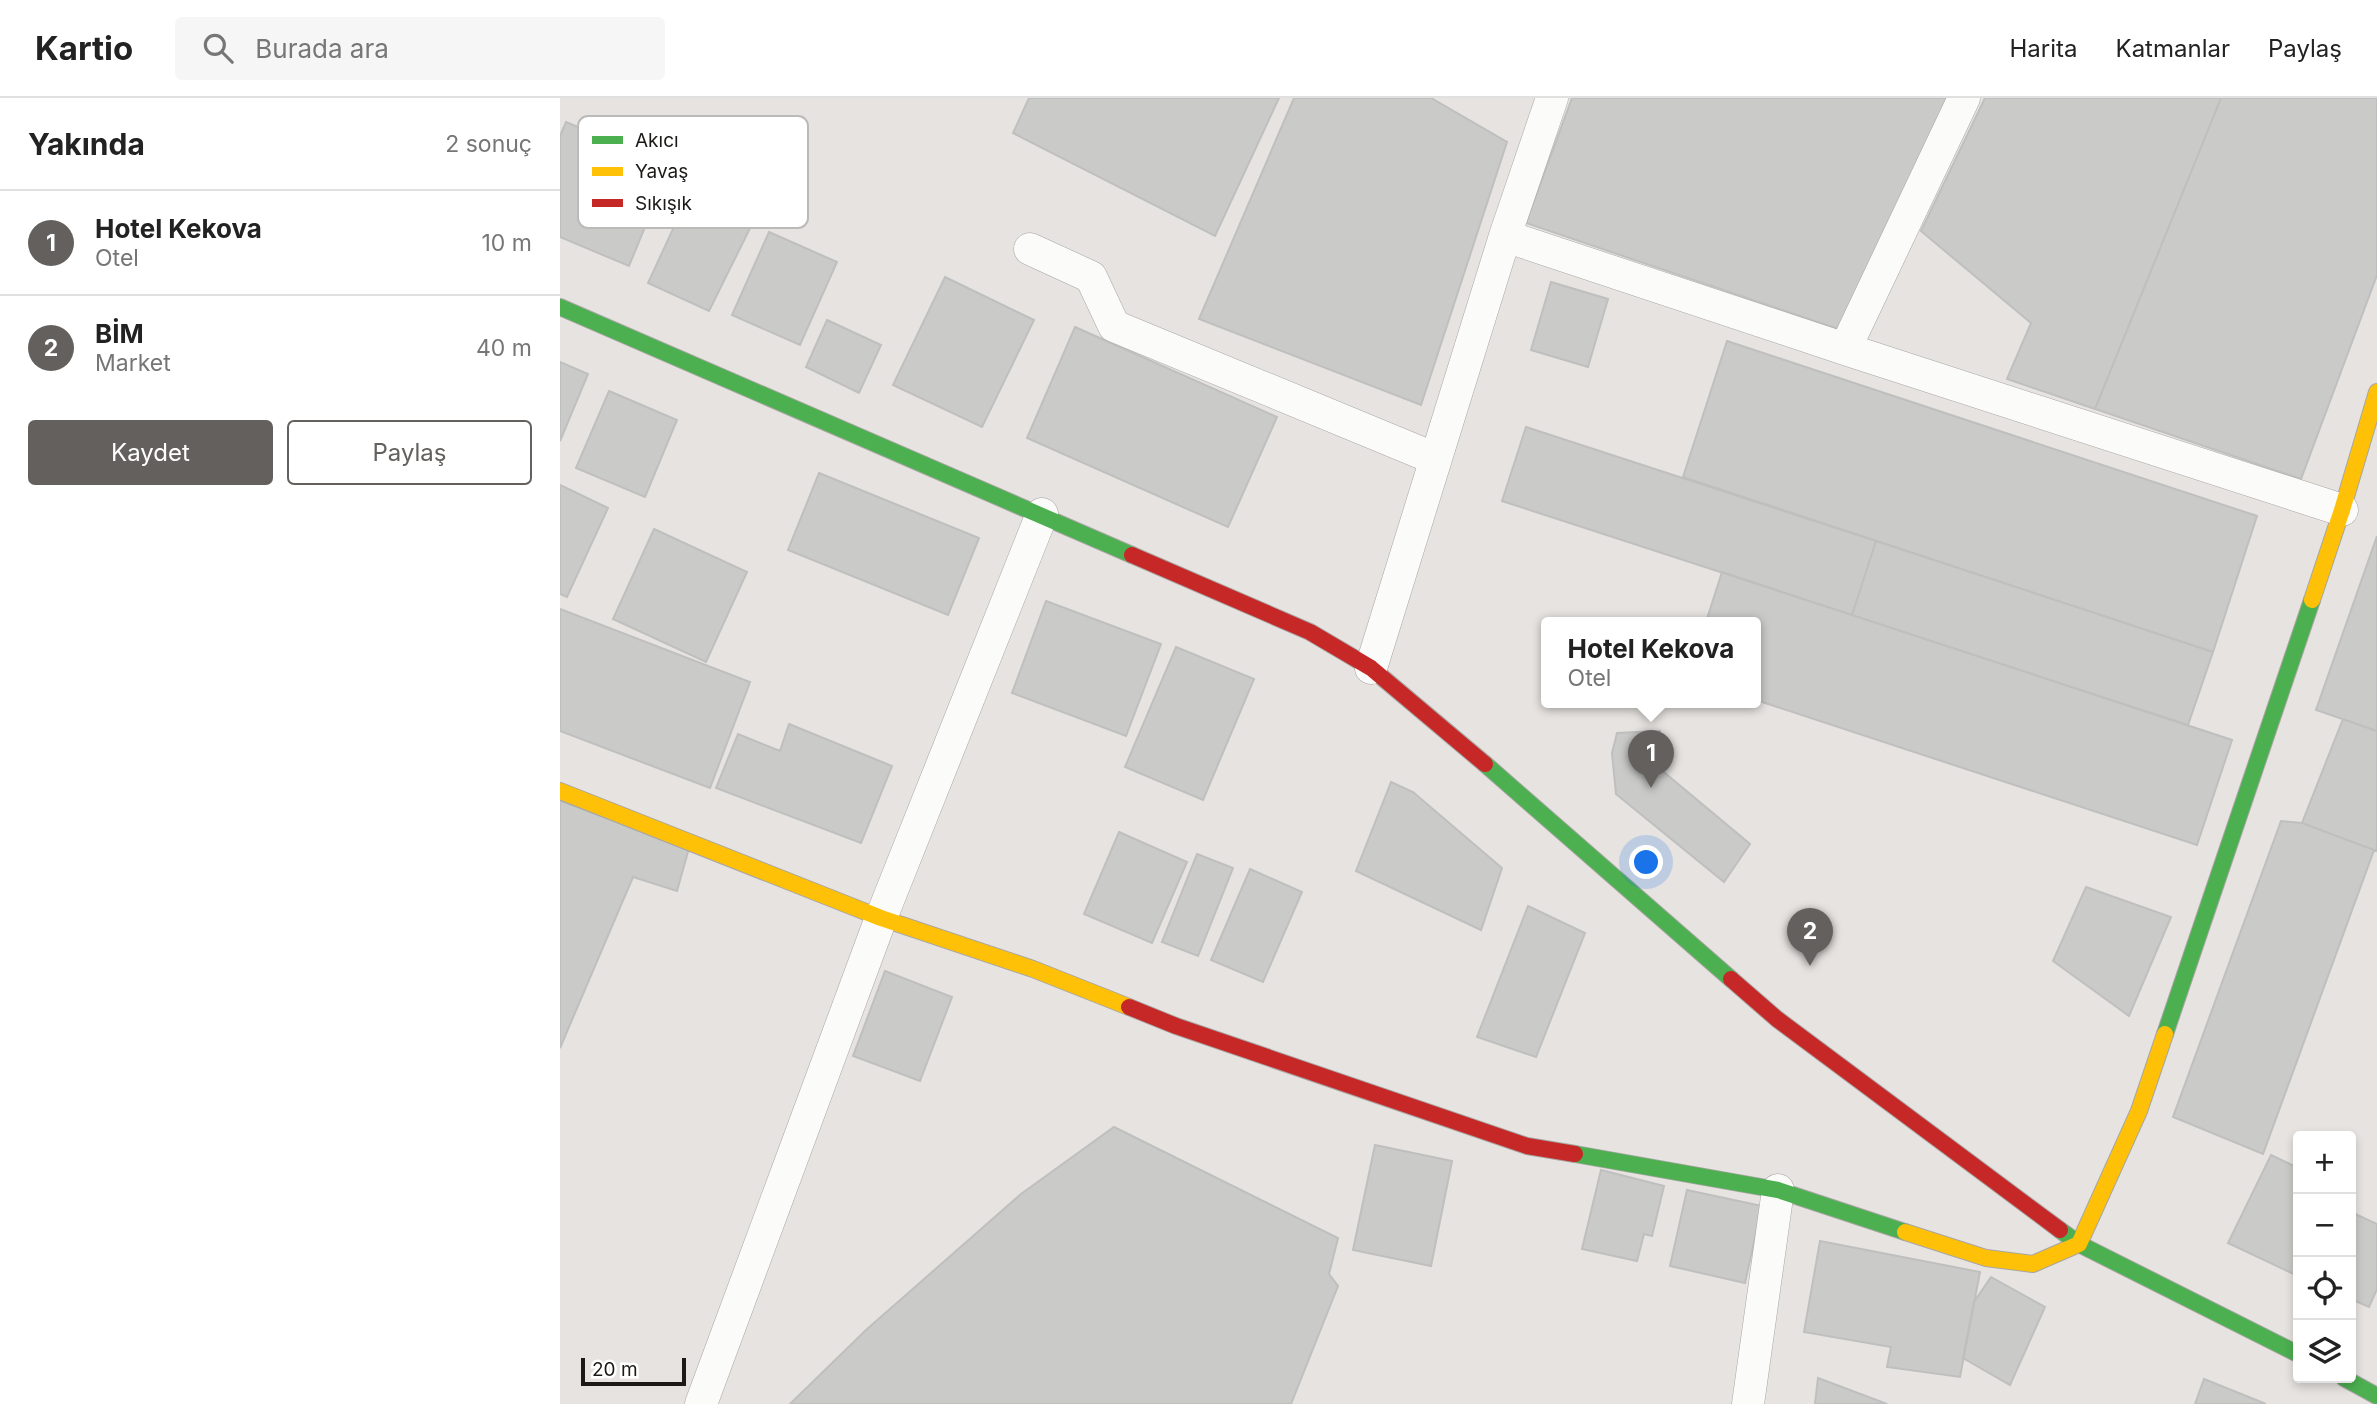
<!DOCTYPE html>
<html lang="tr">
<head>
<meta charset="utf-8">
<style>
	:root { --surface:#fff; --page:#f6f6f6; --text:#222; --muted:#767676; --line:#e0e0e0; --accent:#63605d }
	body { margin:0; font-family:Inter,sans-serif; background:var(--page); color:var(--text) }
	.controls { position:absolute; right:21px; bottom:21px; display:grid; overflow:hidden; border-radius:7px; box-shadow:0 4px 10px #0003 }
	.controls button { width:63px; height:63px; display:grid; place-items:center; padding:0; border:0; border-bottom:2px solid var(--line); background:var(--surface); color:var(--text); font:35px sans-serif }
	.scale { position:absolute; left:21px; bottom:18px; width:105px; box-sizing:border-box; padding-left:7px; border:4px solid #1c1a17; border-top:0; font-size:19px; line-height:24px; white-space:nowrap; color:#1c1a17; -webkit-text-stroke:5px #fff; paint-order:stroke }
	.you { position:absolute; left:1087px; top:765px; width:24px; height:24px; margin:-18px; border:5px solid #fff; border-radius:50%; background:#1a73e8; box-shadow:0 0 0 10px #1a73e833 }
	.badge { display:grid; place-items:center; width:46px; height:46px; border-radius:50%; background:var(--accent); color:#fff; font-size:23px; font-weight:700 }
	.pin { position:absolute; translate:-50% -58px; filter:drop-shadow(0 2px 4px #0008) }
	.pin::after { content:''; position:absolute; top:37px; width:24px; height:21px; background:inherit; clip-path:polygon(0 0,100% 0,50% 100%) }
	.popup { position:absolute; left:981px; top:519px; width:220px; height:91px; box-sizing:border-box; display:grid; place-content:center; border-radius:7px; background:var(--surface); filter:drop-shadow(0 2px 5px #0005); font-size:23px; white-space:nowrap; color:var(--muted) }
	.popup b { font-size:26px; color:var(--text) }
	.popup::after { content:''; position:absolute; left:50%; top:100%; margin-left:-14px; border:14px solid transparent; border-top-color:var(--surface) }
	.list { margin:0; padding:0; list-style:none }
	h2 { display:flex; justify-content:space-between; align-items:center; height:91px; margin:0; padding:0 28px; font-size:30px }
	h2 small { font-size:23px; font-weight:400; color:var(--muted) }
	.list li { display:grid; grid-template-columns:46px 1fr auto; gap:21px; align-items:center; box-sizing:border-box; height:105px; padding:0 28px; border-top:2px solid var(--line) }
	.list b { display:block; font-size:26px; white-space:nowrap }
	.list p { margin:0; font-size:23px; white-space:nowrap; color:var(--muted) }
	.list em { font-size:23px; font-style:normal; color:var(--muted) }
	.actions { display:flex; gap:14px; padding:21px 28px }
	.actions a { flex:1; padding:16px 0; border:2px solid var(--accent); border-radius:7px; text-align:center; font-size:24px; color:var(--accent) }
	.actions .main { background:var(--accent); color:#fff }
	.icon { flex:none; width:38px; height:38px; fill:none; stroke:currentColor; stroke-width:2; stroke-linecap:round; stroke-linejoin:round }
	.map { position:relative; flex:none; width:1817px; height:1306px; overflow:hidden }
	header { display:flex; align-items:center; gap:42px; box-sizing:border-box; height:98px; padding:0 35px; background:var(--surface); border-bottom:2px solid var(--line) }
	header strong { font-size:33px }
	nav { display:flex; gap:38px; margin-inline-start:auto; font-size:24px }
	.search { width:490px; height:63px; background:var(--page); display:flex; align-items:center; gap:18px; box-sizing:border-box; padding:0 24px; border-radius:7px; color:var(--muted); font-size:26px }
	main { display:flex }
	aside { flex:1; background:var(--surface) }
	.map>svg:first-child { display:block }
</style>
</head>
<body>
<header>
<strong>Kartio</strong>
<div class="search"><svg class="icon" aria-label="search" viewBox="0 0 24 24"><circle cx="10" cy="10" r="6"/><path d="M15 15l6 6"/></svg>Burada ara</div>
<nav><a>Harita</a><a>Katmanlar</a><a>Paylaş</a></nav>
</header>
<main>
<aside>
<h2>Yakında<small>2 sonuç</small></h2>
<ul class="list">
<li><span class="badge">1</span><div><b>Hotel Kekova</b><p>Otel</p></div><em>10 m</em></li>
<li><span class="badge">2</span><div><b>BİM</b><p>Market</p></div><em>40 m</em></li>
</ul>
<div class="actions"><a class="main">Kaydet</a><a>Paylaş</a></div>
</aside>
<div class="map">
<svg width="1817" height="1306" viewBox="0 0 1817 1306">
	<rect width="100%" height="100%" fill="#e6e3e0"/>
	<!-- building -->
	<path fill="#cacac9" stroke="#bfbfbf" stroke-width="2" d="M469 0H719L655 138 453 35Z
		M734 0H871L947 44 861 307 639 221Z
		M1012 0H1387L1281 232 966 125Z
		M1425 0H1661L1535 311 1447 281 1471 225 1361 133Z
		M1661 0H1817V177L1741 381 1535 311Z
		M6 24 110 68 69 168 0 139V38Z
		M138 77 203 104 149 213 88 185Z
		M209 134 277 164 240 247 172 217Z
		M385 179 474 222 422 329 333 287Z
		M991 184 1048 201 1028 269 971 252Z
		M267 222 321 247 299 295 246 269Z
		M515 229 717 319 668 429 467 340Z
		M1167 243 1697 418 1653 554 1123 379Z
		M0 264 28 276 0 343Z
		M49 293 117 322 85 399 16 370Z
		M966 329 1316 443 1292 517 942 403Z
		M259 375 419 440 388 517 228 452Z
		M0 387 48 410 7 499 0 496Z
		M94 431 187 474 146 564 53 521Z
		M1817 438V633L1756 612Z
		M1316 443 1653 554 1628 627 1292 517Z
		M1162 474 1672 642 1637 747 1196 602V524H1146Z
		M486 503 601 546 566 638 452 595Z
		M0 511 190 584 150 690 0 633Z
		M616 549 694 581 643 702 565 669Z
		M1783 621 1817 633V753L1742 725Z
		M229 626 332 668 301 745 156 690 178 636 220 653Z
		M1100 633 1099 670 1190 746 1164 784 1056 696 1052 655 1057 635Z
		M831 684 853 694 942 770 921 832 796 773Z
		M0 703 129 750 117 793 73 779 0 950Z
		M1721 723 1742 725 1814 752 1703 1056 1613 1019Z
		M559 734 627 764 592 845 524 816Z
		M637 756 673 770 638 858 602 844Z
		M690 771 742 794 703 884 651 862Z
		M1526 789 1611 819 1569 918 1493 863Z
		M968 808 1025 835 976 959 917 939Z
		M325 873 392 899 360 983 293 958Z
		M554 1029 778 1140 769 1176 778 1188 731 1306H230L306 1232 461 1096Z
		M815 1047 892 1063 871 1168 793 1152Z
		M1711 1057 1738 1070V1178L1668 1145Z
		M1041 1072 1104 1088 1092 1138 1084 1136 1077 1163 1022 1151Z
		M1127 1092 1202 1108 1185 1185 1110 1168Z
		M1791 1114 1817 1126V1191L1809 1209 1791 1201Z
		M1260 1143 1420 1174 1400 1279 1327 1269 1331 1249 1244 1234Z
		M1431 1179 1485 1209 1450 1287 1403 1260 1414 1204Z
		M1258 1280 1327 1306H1255Z
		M1644 1281 1706 1306H1635Z"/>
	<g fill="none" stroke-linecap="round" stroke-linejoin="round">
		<!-- street casing -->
		<g stroke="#a8a6a4" stroke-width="33">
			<path id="street" d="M945 138 1285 251 1782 412
				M470 151 531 179 554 228 876 361
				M1285 251 1404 0
				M811 570 945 138 992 0
				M141 1306 321 820 482 416
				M1188 1306 1218 1092"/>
		</g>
		<!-- fast casing -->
		<g stroke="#a8a6a4" stroke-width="18">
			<path id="fast" d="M0 209 572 457
				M925 666 1171 881
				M1605 936 1752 502
				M1015 1056 1218 1092 1345 1134
				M1500 1132 1519 1146 1738 1256
				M1784 1280 1817 1298"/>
		</g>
		<!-- slow casing -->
		<g stroke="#a8a6a4" stroke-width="18">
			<path id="slow" d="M1752 502 1782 412 1817 294
				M0 693 321 820 473 871 569 909
				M1345 1134 1426 1160 1473 1166 1519 1146 1579 1013 1605 936"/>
		</g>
		<!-- jam casing -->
		<g stroke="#a8a6a4" stroke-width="18">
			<path id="jam" d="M572 457 750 534 811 570 925 666
				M1171 881 1217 921 1500 1132
				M569 909 616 928 967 1048 1015 1056"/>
		</g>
		<!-- street -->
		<use href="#street" stroke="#fbfbfa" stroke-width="32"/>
		<!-- fast -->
		<use href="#fast" stroke="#4caf50" stroke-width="16"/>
		<!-- slow -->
		<use href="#slow" stroke="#ffc107" stroke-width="16"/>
		<!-- jam -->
		<use href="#jam" stroke="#c62828" stroke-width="16"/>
	</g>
	<!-- legend -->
	<rect x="18" y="18" width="230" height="112" rx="10" fill="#fff" stroke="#bbbab9" stroke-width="2"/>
	<rect x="32" y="38" width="31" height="8" fill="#4caf50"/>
	<rect x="32" y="69" width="31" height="9" fill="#ffc107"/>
	<rect x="32" y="101" width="31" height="8" fill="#c62828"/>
	<g font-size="19" fill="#1c1a17">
		<text x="75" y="49">Akıcı</text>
		<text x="75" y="80">Yavaş</text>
		<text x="75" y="112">Sıkışık</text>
	</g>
</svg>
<div class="controls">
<button>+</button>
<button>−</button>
<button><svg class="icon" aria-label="locate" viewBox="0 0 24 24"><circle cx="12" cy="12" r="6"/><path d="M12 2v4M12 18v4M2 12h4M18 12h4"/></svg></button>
<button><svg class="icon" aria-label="layers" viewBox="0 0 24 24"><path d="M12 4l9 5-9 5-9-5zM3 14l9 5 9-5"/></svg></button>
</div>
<div class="scale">20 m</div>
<div class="you"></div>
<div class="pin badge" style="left:1091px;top:690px">1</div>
<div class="popup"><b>Hotel Kekova</b>Otel</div>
<div class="pin badge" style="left:1250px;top:868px">2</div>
</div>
</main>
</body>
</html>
